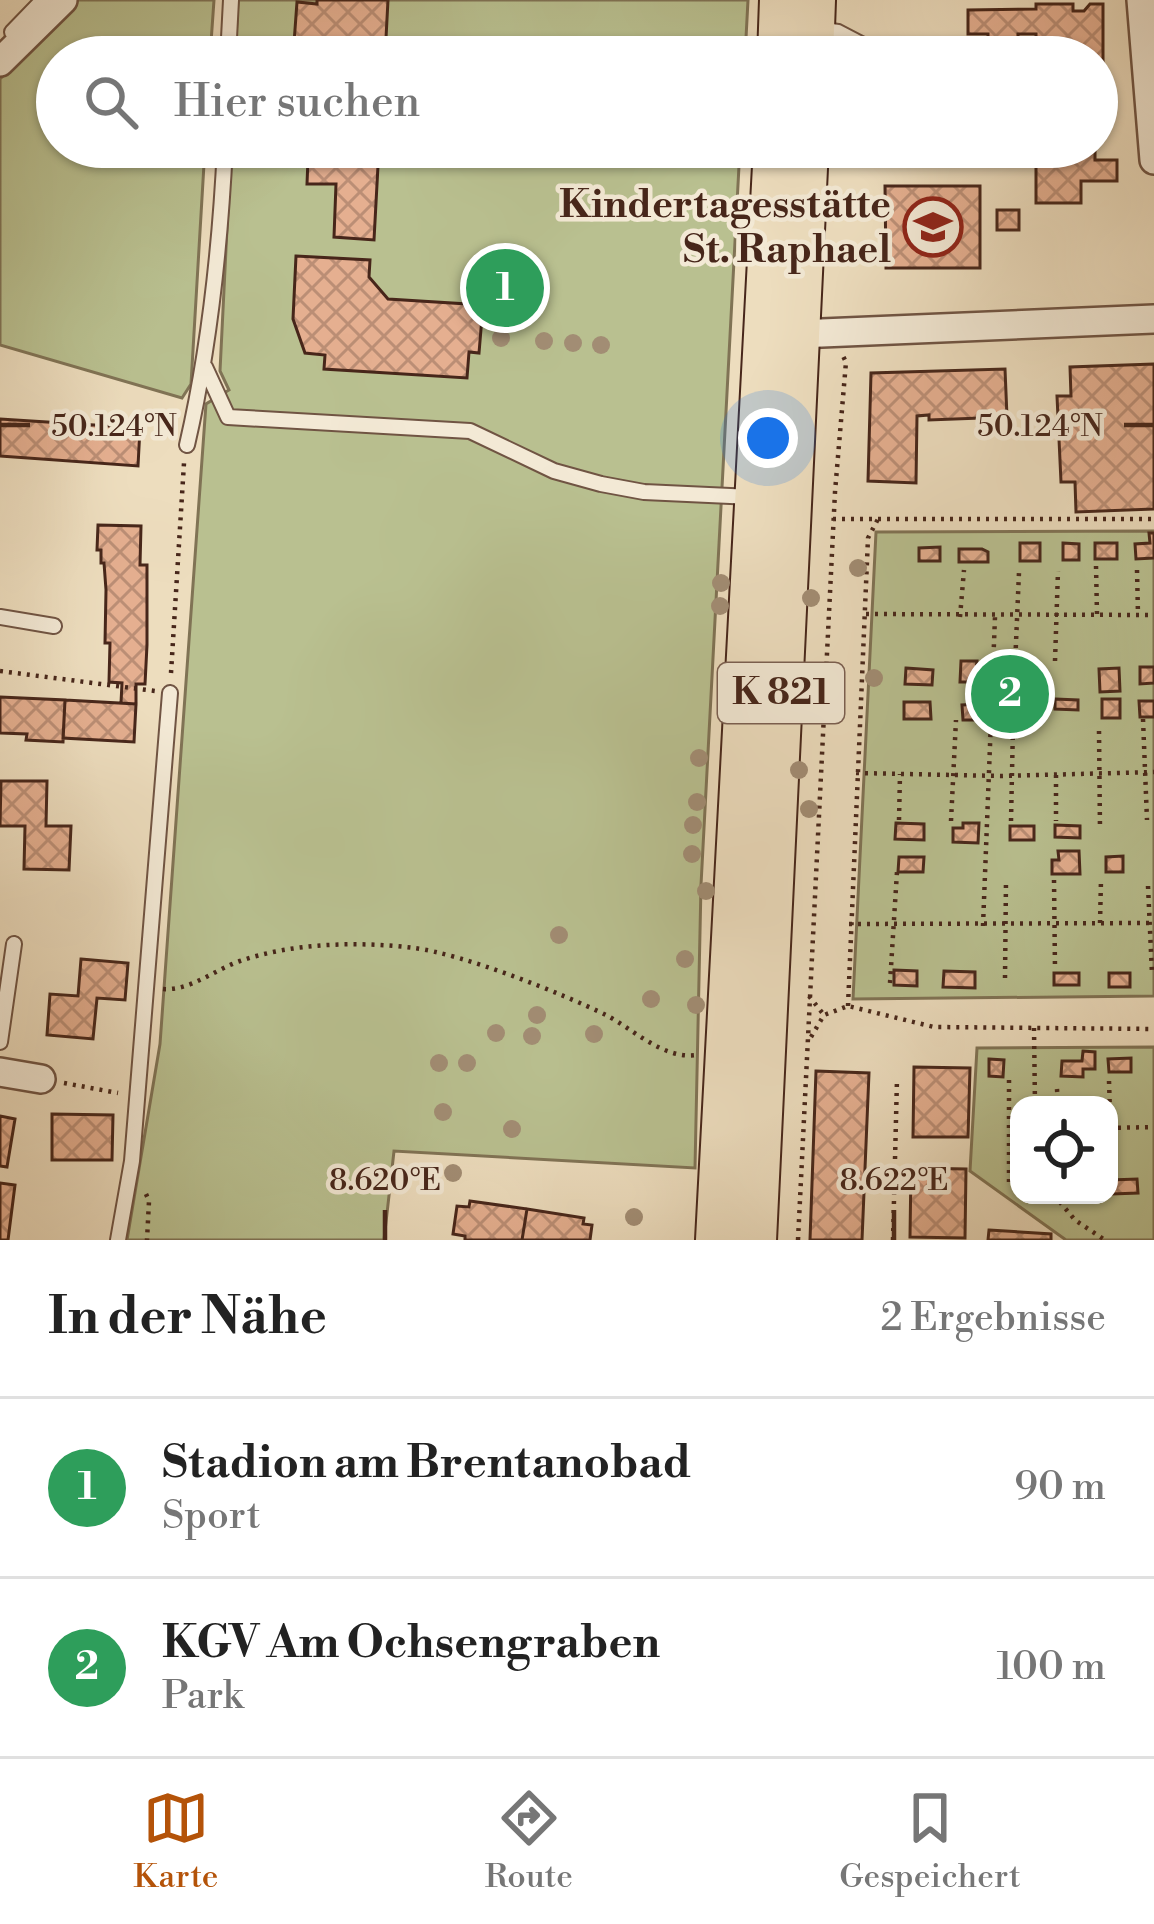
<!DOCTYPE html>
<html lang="de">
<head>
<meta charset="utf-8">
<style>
	:root { --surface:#fff; --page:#f2f2f2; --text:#222; --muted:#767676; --line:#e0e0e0; --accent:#b45309 }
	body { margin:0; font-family:"Libre Bodoni",serif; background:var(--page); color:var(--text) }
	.controls { position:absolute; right:36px; bottom:36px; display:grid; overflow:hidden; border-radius:24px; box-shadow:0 3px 9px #0004 }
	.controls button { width:108px; height:108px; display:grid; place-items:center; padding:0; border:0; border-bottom:3px solid var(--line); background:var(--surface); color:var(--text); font:60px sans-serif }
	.you { position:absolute; left:768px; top:438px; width:42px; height:42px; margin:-30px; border:9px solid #fff; border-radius:50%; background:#1a73e8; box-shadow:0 0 0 18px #1a73e833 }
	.badge { display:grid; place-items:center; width:78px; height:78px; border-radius:50%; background:var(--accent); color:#fff; font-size:39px; font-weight:700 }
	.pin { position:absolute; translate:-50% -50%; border:6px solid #fff; box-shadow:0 3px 12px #0006 }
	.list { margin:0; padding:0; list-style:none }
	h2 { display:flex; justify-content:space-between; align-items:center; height:156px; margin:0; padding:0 48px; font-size:51px }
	h2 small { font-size:39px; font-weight:400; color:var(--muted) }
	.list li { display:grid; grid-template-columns:78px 1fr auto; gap:36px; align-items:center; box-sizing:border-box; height:180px; padding:0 48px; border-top:3px solid var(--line) }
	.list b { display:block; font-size:45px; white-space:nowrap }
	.list p { margin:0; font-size:39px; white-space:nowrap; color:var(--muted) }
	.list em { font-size:39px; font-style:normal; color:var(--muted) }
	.icon { flex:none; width:66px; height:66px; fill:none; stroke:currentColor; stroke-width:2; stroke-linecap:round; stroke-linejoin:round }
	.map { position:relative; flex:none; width:1154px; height:1240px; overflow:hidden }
	.search { position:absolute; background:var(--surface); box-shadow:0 3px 9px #0004; left:36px; right:36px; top:36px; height:132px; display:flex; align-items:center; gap:30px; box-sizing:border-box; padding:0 42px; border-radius:66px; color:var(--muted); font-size:45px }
	.sheet { height:516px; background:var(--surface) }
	nav { display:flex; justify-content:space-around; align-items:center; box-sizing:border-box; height:168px; border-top:3px solid var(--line); background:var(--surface); font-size:33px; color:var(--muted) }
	nav a { display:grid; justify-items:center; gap:6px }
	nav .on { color:var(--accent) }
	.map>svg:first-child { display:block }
</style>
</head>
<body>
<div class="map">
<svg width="1154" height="1240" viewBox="0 0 1154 1240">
	<defs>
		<pattern id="building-cross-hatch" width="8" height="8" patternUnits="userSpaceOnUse" patternTransform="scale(3)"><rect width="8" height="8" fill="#e5af90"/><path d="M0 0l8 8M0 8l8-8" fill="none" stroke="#bb8e75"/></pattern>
	</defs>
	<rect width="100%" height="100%" fill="#edddbe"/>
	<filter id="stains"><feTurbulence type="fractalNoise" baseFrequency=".00167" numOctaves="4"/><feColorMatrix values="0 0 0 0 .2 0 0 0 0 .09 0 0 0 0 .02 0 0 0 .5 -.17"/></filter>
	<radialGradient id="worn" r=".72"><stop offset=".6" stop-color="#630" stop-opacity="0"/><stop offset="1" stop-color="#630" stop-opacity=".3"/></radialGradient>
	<!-- green -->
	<path fill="#b9c090" stroke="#807355" stroke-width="3" fill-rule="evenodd" d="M78 0H214L210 57H57V147H205L191 384 182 398 0 345V79Z
		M238 0H748L745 57H235Z
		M231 147H740L701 885 695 1168 394 1151 384 1240H127L160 1044 206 404 229 390 220 371Z
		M1154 531V996L853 999 876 532Z
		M1154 1047V1240H1066L970 1171 977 1048ZM1019 1105H1109V1195H1019Z"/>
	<!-- building -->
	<path fill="url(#building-cross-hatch)" stroke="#47261a" stroke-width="3" d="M317 0H388L385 57H293L297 2 317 4Z
		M1036 4H1073V11H1084L1090 4H1103V80H1097V57H1036V34H1018V40H988V34H968V10L1036 9Z
		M288 147H379L374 240 334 237 336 184H307L308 159 287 157Z
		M895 147H910V160H895Z
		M1078 147H1095V160H1117V181H1081V203H1036V160H1078Z
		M885 186H980V268H886Z
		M997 210H1019V230H997Z
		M296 256 370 260 369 277 388 299 483 305 479 353 469 352 467 378 324 369 325 355 305 353 293 319Z
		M1154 364V509L1076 512 1075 482H1061L1057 396H1071L1070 367Z
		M1005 369 1007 417 929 420V415L917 416 916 483 868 481 871 373Z
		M0 419 140 428 138 466 0 456Z
		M98 525 141 526 140 565H147V645L145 684H136V704L121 703 122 683 109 682 110 643H105L106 590 104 563H101V550H97Z
		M1149 533H1154V558L1136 559 1135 544 1150 543Z
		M1020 543H1040V561H1020Z
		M1063 543 1079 544V560H1063Z
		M1095 543H1117V559H1095Z
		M940 547V561H919V548Z
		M959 549H982L988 552V562H959Z
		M961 661H977L975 682H960Z
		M1140 667H1154V683L1140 684Z
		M906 668 933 670 932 685 905 684Z
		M1119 668 1120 691 1100 692 1099 669Z
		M1016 670 1037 671V687H1016Z
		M0 697 65 700 63 742 26 740 27 734 0 733Z
		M1055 699 1078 700V710L1055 709Z
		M1102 699H1120V718H1102Z
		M65 700 136 704 134 742 63 738Z
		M1139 701H1154V717H1140Z
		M904 702H930L931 719H904Z
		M981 704 982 720H963L962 705Z
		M1015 706H1036V721L1015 720Z
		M1 781H47L46 826H71L69 870 24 869 25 826H0Z
		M896 823 924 824V840L895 839Z
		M963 823H979L978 843 953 842V828H963Z
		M1055 825 1080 826V838L1055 837Z
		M1010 826H1034V840H1010Z
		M1058 851H1079L1080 874H1052V860H1059Z
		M1123 856V872H1106V857Z
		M899 857H924L923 872H898Z
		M81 959 128 963 125 1000 97 998 93 1039 47 1035 50 994 78 996Z
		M894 970 917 971V986L894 985Z
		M944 971 975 972V988L943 987Z
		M1054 973H1079V985H1054Z
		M1109 973H1130V987H1109Z
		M1083 1051 1095 1052V1069H1083V1077L1061 1076 1062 1061H1082Z
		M1131 1058V1072H1109L1108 1059Z
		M989 1059 1004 1060 1003 1077 989 1076Z
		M914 1067 970 1068 968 1137H913Z
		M816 1071 869 1073 862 1240H810Z
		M52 1114 113 1115 112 1160H52Z
		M0 1116 15 1119 7 1167 0 1166Z
		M911 1168 966 1169 965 1238 910 1237Z
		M1137 1179 1138 1193 1112 1194 1111 1180Z
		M0 1183 15 1185 8 1240H0Z
		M470 1201 527 1209 522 1240H465V1236L453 1234 457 1206 469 1207Z
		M527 1209 584 1218 583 1224 592 1225 590 1240H522Z
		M989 1230 1051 1234V1240H988Z"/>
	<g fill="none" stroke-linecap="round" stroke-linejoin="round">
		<!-- lane casing -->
		<g stroke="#705443" stroke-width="18">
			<path id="lane" d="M818 29 838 32 886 57
				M12 32 43 0
				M228 57 231 0
				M205 367 228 417 470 431 554 471 601 484 644 492 752 497
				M187 445C210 346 220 249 225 147
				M0 617 54 626
				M0 1042 14 944
				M118 1240 132 1161 170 693"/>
		</g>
		<!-- street casing -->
		<g stroke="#705443" stroke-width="32">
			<path id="street" d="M1141 0 1154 160
				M0 62 63 0
				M798 334 1154 319
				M0 1072 41 1079"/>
		</g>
		<!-- primary casing -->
		<g stroke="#47261a" stroke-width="46">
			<path id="primary" d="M779 57 781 0
				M812 57 814 0
				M717 1240 775 147
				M755 1240 807 147"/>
		</g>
		<!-- path -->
		<path stroke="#47261a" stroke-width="4.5" stroke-dasharray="3 6" stroke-linecap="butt" d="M833 519H1154
			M1096 566 1097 614
			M1137 570 1138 615
			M866 614 1154 615
			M960 617 964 570
			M1055 661 1058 571
			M1015 666 1019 572
			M0 671 155 691
			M171 673 184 463
			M1143 719 1147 820
			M1099 731 1100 830
			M856 773 1001 776 1154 772
			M1056 775V821
			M899 820 900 774
			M951 821 956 720
			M1011 821 1013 725
			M1054 880 1055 969
			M1148 886 1152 974
			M1100 923 1101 880
			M849 924 1154 923
			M983 926 995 617
			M1005 978 1006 880
			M890 983 897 872
			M163 989C190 991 214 970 240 961 292 943 359 941 414 948 463 954 561 993 606 1015 633 1029 664 1060 697 1055
			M809 996 824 1015
			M848 1006 868 538 878 519
			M1034 1028 1035 1105
			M811 1037 824 1015 848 1006 934 1027 1154 1029
			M1009 1080V1182
			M1109 1081 1112 1175
			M64 1083 118 1093
			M1057 1089 1058 1105
			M1109 1128 1154 1127
			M146 1194 149 1201 147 1240
			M1054 1195 1075 1220 1105 1240
			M798 1240 835 492 846 362 842 354
			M893 1240 897 1079"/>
		<!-- lane -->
		<use href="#lane" stroke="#f3e9d5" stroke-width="14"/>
		<!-- street -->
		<use href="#street" stroke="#f3e9d5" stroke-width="27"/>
		<!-- primary -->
		<use href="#primary" stroke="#edddbe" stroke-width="42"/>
	</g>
	<!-- trees -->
	<g fill="#a28d74">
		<circle cx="501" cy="338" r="9"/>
		<circle cx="544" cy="341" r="9"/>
		<circle cx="573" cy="343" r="9"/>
		<circle cx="601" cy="345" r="9"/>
		<circle cx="858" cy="568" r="9"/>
		<circle cx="721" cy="583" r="9"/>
		<circle cx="811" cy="598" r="9"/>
		<circle cx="720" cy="606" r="9"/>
		<circle cx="874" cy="678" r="9"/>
		<circle cx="806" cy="679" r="9"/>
		<circle cx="699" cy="758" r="9"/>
		<circle cx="799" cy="770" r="9"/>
		<circle cx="697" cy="802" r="9"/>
		<circle cx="809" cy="809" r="9"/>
		<circle cx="693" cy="825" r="9"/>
		<circle cx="692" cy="854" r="9"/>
		<circle cx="706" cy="891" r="9"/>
		<circle cx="559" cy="935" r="9"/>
		<circle cx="685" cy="959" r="9"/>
		<circle cx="651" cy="999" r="9"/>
		<circle cx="696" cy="1005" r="9"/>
		<circle cx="537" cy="1015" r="9"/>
		<circle cx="496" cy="1033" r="9"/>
		<circle cx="594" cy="1034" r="9"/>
		<circle cx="532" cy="1036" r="9"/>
		<circle cx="439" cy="1063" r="9"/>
		<circle cx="467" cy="1063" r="9"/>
		<circle cx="443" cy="1112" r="9"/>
		<circle cx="512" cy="1129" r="9"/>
		<circle cx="453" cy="1173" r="9"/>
		<circle cx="634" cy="1217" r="9"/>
	</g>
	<!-- ticks -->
	<path fill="none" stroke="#47261a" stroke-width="4.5" d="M0 425H30M1124 425H1154M385 1210V1240M894 1210V1240"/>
	<!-- icons -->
	<defs>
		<g id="school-ring" transform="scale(3)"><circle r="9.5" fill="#f3e9d5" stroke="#8f2418" stroke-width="1.5"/><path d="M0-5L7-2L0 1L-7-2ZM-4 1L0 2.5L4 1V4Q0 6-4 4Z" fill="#8f2418"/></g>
	</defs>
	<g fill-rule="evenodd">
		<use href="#school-ring" x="933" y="227"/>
	</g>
	<g text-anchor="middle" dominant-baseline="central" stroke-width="9" stroke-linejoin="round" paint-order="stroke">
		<!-- shield labels -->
		<rect fill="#f3e9d5" stroke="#7b6052" stroke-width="3" x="718" y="663" width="126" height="60" rx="9"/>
		<g font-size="36" font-weight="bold" fill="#47261a">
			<text x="781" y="693">K 821</text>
		</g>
		<!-- poi labels -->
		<g font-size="39" font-weight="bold" fill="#47261a" stroke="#f3e9d5" text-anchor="end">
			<text x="891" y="205">Kindertagesstätte<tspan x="891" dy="45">St. Raphael</tspan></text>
		</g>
	</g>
	<g font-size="30" text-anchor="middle" fill="#47261a" stroke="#f3e9d5" stroke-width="9" stroke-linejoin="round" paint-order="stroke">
		<text x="114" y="436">50.124°N</text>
		<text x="1040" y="436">50.124°N</text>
		<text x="385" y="1190">8.620°E</text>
		<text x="894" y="1190">8.622°E</text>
	</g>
	<rect width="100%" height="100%" filter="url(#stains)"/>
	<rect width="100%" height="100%" fill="url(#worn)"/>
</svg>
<div class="controls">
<button><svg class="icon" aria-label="locate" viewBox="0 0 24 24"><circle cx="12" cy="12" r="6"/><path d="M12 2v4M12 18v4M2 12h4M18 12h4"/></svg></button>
</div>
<div class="you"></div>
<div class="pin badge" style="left:505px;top:288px;background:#2e9e5b">1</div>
<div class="pin badge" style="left:1010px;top:694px;background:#2e9e5b">2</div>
<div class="search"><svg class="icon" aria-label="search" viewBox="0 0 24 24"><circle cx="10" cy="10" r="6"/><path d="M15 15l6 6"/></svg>Hier suchen</div>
</div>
<section class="sheet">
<h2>In der Nähe<small>2 Ergebnisse</small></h2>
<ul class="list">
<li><span class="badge" style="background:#2e9e5b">1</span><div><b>Stadion am Brentanobad</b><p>Sport</p></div><em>90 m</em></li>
<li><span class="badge" style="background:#2e9e5b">2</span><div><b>KGV Am Ochsengraben</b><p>Park</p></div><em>100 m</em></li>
</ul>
</section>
<nav>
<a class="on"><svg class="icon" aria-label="map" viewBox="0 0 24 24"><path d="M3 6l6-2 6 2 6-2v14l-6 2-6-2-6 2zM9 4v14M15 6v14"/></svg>Karte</a>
<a><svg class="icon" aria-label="directions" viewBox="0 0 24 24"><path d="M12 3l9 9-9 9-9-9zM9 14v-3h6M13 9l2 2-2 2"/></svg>Route</a>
<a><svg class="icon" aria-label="saved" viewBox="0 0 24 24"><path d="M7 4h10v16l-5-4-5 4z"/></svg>Gespeichert</a>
</nav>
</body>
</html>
